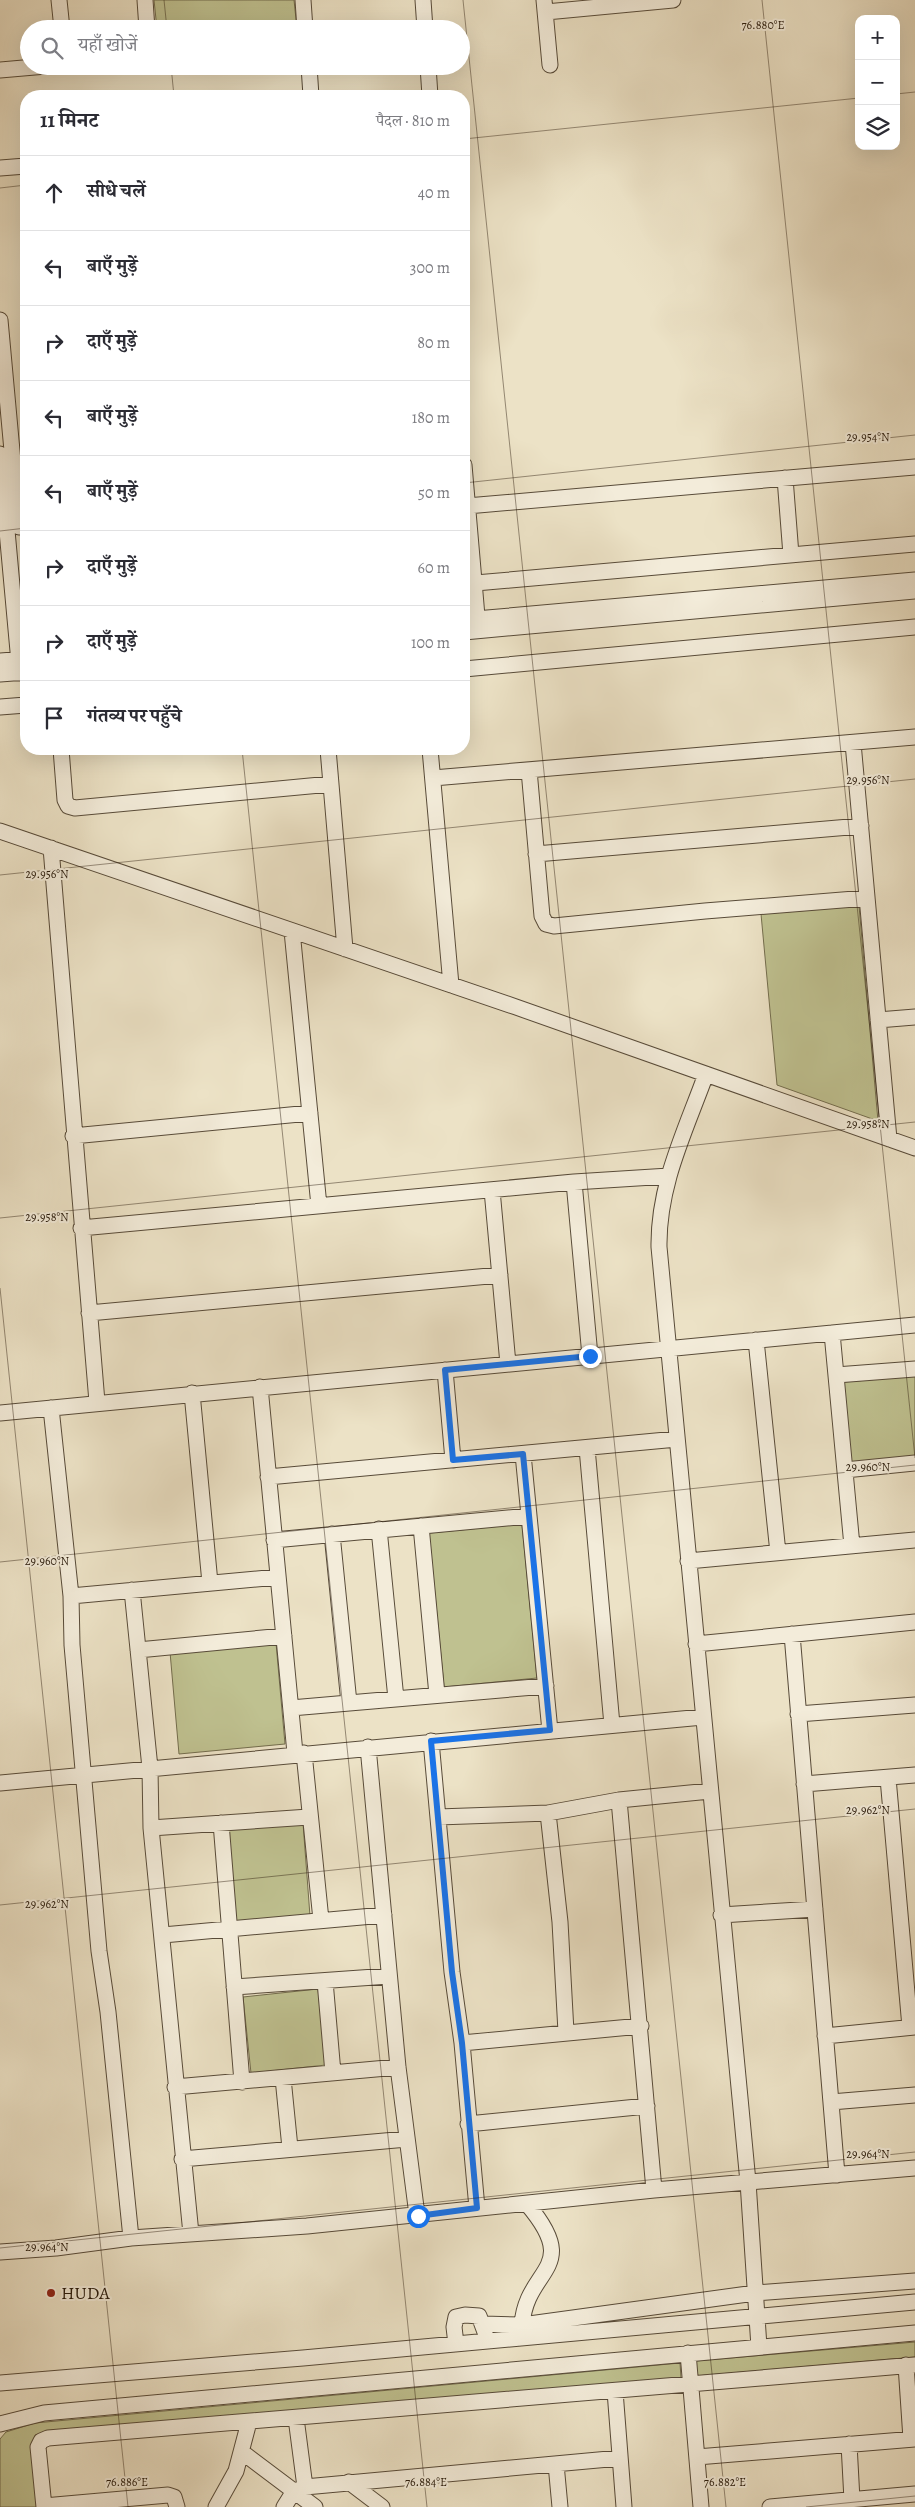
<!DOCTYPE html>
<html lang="hi">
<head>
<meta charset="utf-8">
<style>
	:root { --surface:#fff; --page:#f2f2f3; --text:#2b2b33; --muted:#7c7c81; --line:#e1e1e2 }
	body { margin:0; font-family:Alegreya,"Noto Serif Devanagari",serif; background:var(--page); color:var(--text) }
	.controls { position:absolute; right:15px; top:15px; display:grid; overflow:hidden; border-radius:10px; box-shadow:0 5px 20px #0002 }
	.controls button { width:45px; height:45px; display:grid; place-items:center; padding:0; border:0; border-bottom:1px solid var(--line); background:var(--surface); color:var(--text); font:25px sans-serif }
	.stop { position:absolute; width:15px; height:15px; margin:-11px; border:4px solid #1a73e8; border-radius:50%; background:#fff }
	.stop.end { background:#1a73e8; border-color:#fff; box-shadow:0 1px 5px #0008 }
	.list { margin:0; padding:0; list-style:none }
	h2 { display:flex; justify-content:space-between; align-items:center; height:65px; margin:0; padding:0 20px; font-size:21px }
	h2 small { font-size:16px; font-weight:400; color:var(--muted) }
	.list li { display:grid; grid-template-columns:32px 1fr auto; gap:15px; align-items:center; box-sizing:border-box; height:75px; padding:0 20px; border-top:1px solid var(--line) }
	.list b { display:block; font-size:19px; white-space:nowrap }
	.list em { font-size:16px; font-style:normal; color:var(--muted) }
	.icon { flex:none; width:28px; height:28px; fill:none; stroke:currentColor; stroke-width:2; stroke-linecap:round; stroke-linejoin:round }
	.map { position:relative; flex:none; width:915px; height:2507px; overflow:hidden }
	.search { position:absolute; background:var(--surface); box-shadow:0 5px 20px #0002; left:20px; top:20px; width:450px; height:55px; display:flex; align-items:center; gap:12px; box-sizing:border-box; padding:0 18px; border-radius:28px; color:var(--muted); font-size:19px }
	.panel { position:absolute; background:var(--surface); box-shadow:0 5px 20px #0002; left:20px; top:90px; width:450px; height:665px; border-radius:20px }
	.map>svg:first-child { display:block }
</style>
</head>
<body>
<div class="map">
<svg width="915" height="2507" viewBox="0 0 915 2507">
	<rect width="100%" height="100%" fill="#ece2c6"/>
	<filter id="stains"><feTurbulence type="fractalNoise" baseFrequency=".004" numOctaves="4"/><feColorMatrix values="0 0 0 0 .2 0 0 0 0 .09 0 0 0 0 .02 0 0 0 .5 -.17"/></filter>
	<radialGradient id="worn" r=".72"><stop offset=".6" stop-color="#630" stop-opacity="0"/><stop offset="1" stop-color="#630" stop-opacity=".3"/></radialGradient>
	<!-- green -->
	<path fill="#bfc190" stroke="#736d4d" d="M154 0H294L297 29H157Z
		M859 906 878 1121 777 1085 761 914Z
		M915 1376V1456L851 1462 844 1382Z
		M522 1524 537 1678 444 1687 429 1533Z
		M276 1643 285 1744 179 1754 170 1652Z
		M303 1823 310 1916 236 1922 228 1830Z
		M318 1989 326 2065 251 2073 243 1997Z
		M915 2342V2357L696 2376 695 2361Z
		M680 2363 681 2378 35 2435 41 2507H0V2439L6 2432 35 2423Z"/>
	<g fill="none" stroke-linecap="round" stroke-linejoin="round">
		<!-- minor casing -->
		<g stroke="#584b39" stroke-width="17">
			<path id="minor" d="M59 0 62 29
				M145 0 147 29
				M303 0 305 29
				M423 0 425 29
				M544 0 550 65
				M546 12 673 0
				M309 66 311 96
				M428 66 430 96
				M0 70 46 66
				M0 168 26 166
				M0 320 19 527
				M0 454 20 673
				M464 465 478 628
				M785 478 791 555
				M467 506 915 467
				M464 584 915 544
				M464 620 915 580
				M464 632 915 591
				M0 661 26 659
				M464 669 915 627
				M0 674 26 672
				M0 707 26 705
				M853 743 889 1139
				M61 749 65 800 68 806 75 808 331 784
				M328 749 345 949
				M430 749 451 985
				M529 770 542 916 546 924 554 926 705 911 867 898
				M433 778 915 737
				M0 831 516 1007 915 1148
				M51 848 97 1402
				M536 854 861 826
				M292 931 319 1206
				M878 1020 915 1017
				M706 1074C685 1132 658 1185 659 1247L748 2182 759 2347
				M73 1136 310 1113
				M574 1182 590 1356
				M492 1190 508 1364
				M81 1228 574 1182 669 1176
				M89 1313 500 1275
				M832 1333 852 1546
				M756 1340 778 1553
				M445 1370 453 1460
				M836 1375 915 1369
				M260 1387 295 1753
				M192 1393 210 1583
				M51 1408 71 1596 72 1645 99 1951 108 2012 131 2238
				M0 1413 915 1325
				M587 1448 612 1725
				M523 1454 550 1731
				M845 1470 915 1463
				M268 1477 677 1439
				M421 1526 437 1695
				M379 1529 396 1699
				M332 1534 349 1703
				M274 1540 529 1516
				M688 1561 915 1540
				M132 1590 150 1768 151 1828 191 2234
				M71 1596 278 1577
				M792 1634 837 2175
				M696 1644 915 1622
				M138 1650 284 1636
				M291 1708 546 1686
				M798 1714 915 1705
				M431 1741 452 1972 462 2043 477 2208
				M368 1747 398 2067 417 2215
				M304 1753 321 1920
				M888 1778 910 2027
				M0 1783 703 1717
				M804 1784 915 1775
				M619 1800 654 2190
				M548 1813 560 1922 566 2032
				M438 1817 548 1813 619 1800 710 1791
				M221 1823 242 2082
				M151 1828 309 1817
				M721 1915 815 1909
				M163 1935 384 1915
				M325 1981 333 2073
				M234 1987 389 1976
				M825 2036 915 2027
				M462 2043 641 2026
				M283 2078 290 2148
				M175 2087 398 2067
				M831 2102 915 2095
				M468 2124 647 2106
				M182 2159 407 2139
				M0 2252 56 2248 131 2238 307 2226 654 2190 915 2168
				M483 2324 522 2325 755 2293 915 2281
				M522 2325C526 2267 583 2270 527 2204
				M456 2344 454 2327 456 2317 465 2315 479 2316 485 2332
				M688 2353 701 2507
				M906 2365 911 2439
				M0 2383 303 2358 915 2302
				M615 2391 624 2507
				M296 2418 305 2487 620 2458
				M0 2424 44 2413 915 2333
				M849 2444 852 2500
				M242 2452 315 2507
				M697 2457 915 2439
				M556 2464 560 2507
				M349 2482 382 2507
				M44 2506 168 2495 174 2497 177 2507
				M44 2507 38 2447 41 2441 48 2438 915 2365
				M216 2507 236 2471 249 2422
				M284 2507 294 2491 303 2488
				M770 2507 915 2494"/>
		</g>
		<!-- minor -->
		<use href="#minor" stroke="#f3ecda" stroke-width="15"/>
	</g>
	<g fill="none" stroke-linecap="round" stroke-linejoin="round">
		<!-- route -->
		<path stroke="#1a73e8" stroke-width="6" d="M418 2216 477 2208 462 2043 452 1972 431 1741 550 1730 523 1454 453 1460 445 1370 590 1356"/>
	</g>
	<!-- ticks -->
	<path fill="none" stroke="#27190a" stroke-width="1" stroke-opacity="0.45" d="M164 0 167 29M463 0 726 2507M762 0 915 1458M171 66 174 96M896 94 915 92M464 139 859 98M0 188 26 185M464 483 915 435M0 531 26 528M242 749 427 2507M0 875 915 779M0 1218 915 1122M0 1288 128 2507M0 1562 915 1465M0 1905 915 1809M0 2248 915 2152M806 2507 915 2496"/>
	<!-- markers -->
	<circle fill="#8f2418" stroke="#f3ecda" stroke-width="2" cx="51" cy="2293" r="5"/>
	<g text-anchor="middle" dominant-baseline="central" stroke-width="4" stroke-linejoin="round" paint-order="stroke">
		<!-- poi labels -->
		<g font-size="18" fill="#27190a" stroke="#f3ecda" text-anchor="start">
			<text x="61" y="2293">HUDA</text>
		</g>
	</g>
	<g font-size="12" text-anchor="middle" fill="#27190a" stroke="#f3ecda" stroke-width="4" stroke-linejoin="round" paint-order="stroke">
		<text x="763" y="29">76.880°E</text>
		<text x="868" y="441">29.954°N</text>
		<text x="868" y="784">29.956°N</text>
		<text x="47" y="878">29.956°N</text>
		<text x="868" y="1128">29.958°N</text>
		<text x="47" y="1221">29.958°N</text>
		<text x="868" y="1471">29.960°N</text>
		<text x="47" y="1565">29.960°N</text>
		<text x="868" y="1814">29.962°N</text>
		<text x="47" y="1908">29.962°N</text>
		<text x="868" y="2158">29.964°N</text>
		<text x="47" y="2251">29.964°N</text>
		<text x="127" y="2486">76.886°E</text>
		<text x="426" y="2486">76.884°E</text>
		<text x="725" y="2486">76.882°E</text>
	</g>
	<rect width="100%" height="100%" filter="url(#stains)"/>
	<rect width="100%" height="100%" fill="url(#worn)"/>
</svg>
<div class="controls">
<button>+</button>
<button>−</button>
<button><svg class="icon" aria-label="layers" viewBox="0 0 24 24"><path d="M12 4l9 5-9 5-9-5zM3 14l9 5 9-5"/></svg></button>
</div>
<div class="stop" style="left:418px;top:2216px"></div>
<div class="stop end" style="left:590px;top:1356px"></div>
<div class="search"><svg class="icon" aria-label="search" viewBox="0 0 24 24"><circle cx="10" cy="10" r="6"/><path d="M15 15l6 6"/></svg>यहाँ खोजें</div>
<section class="panel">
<h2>11 मिनट<small>पैदल · 810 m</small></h2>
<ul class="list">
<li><svg class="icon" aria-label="ahead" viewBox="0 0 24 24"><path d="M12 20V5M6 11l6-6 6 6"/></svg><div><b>सीधे चलें</b></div><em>40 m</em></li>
<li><svg class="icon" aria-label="left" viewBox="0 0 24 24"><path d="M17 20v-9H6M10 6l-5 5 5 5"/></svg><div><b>बाएँ मुड़ें</b></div><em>300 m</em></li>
<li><svg class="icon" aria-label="right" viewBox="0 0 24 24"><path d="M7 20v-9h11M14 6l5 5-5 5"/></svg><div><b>दाएँ मुड़ें</b></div><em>80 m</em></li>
<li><svg class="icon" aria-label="left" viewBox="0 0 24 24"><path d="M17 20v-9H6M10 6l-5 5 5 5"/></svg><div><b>बाएँ मुड़ें</b></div><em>180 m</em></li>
<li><svg class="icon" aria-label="left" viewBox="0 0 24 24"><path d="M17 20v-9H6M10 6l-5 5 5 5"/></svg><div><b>बाएँ मुड़ें</b></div><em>50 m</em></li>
<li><svg class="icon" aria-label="right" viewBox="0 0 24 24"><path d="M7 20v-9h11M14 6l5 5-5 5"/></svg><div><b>दाएँ मुड़ें</b></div><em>60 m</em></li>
<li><svg class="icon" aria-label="right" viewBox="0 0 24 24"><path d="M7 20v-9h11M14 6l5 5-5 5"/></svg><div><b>दाएँ मुड़ें</b></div><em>100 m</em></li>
<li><svg class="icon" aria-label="arrive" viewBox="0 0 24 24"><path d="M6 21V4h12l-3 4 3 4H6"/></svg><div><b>गंतव्य पर पहुँचे</b></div></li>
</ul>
</section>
</div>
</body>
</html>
